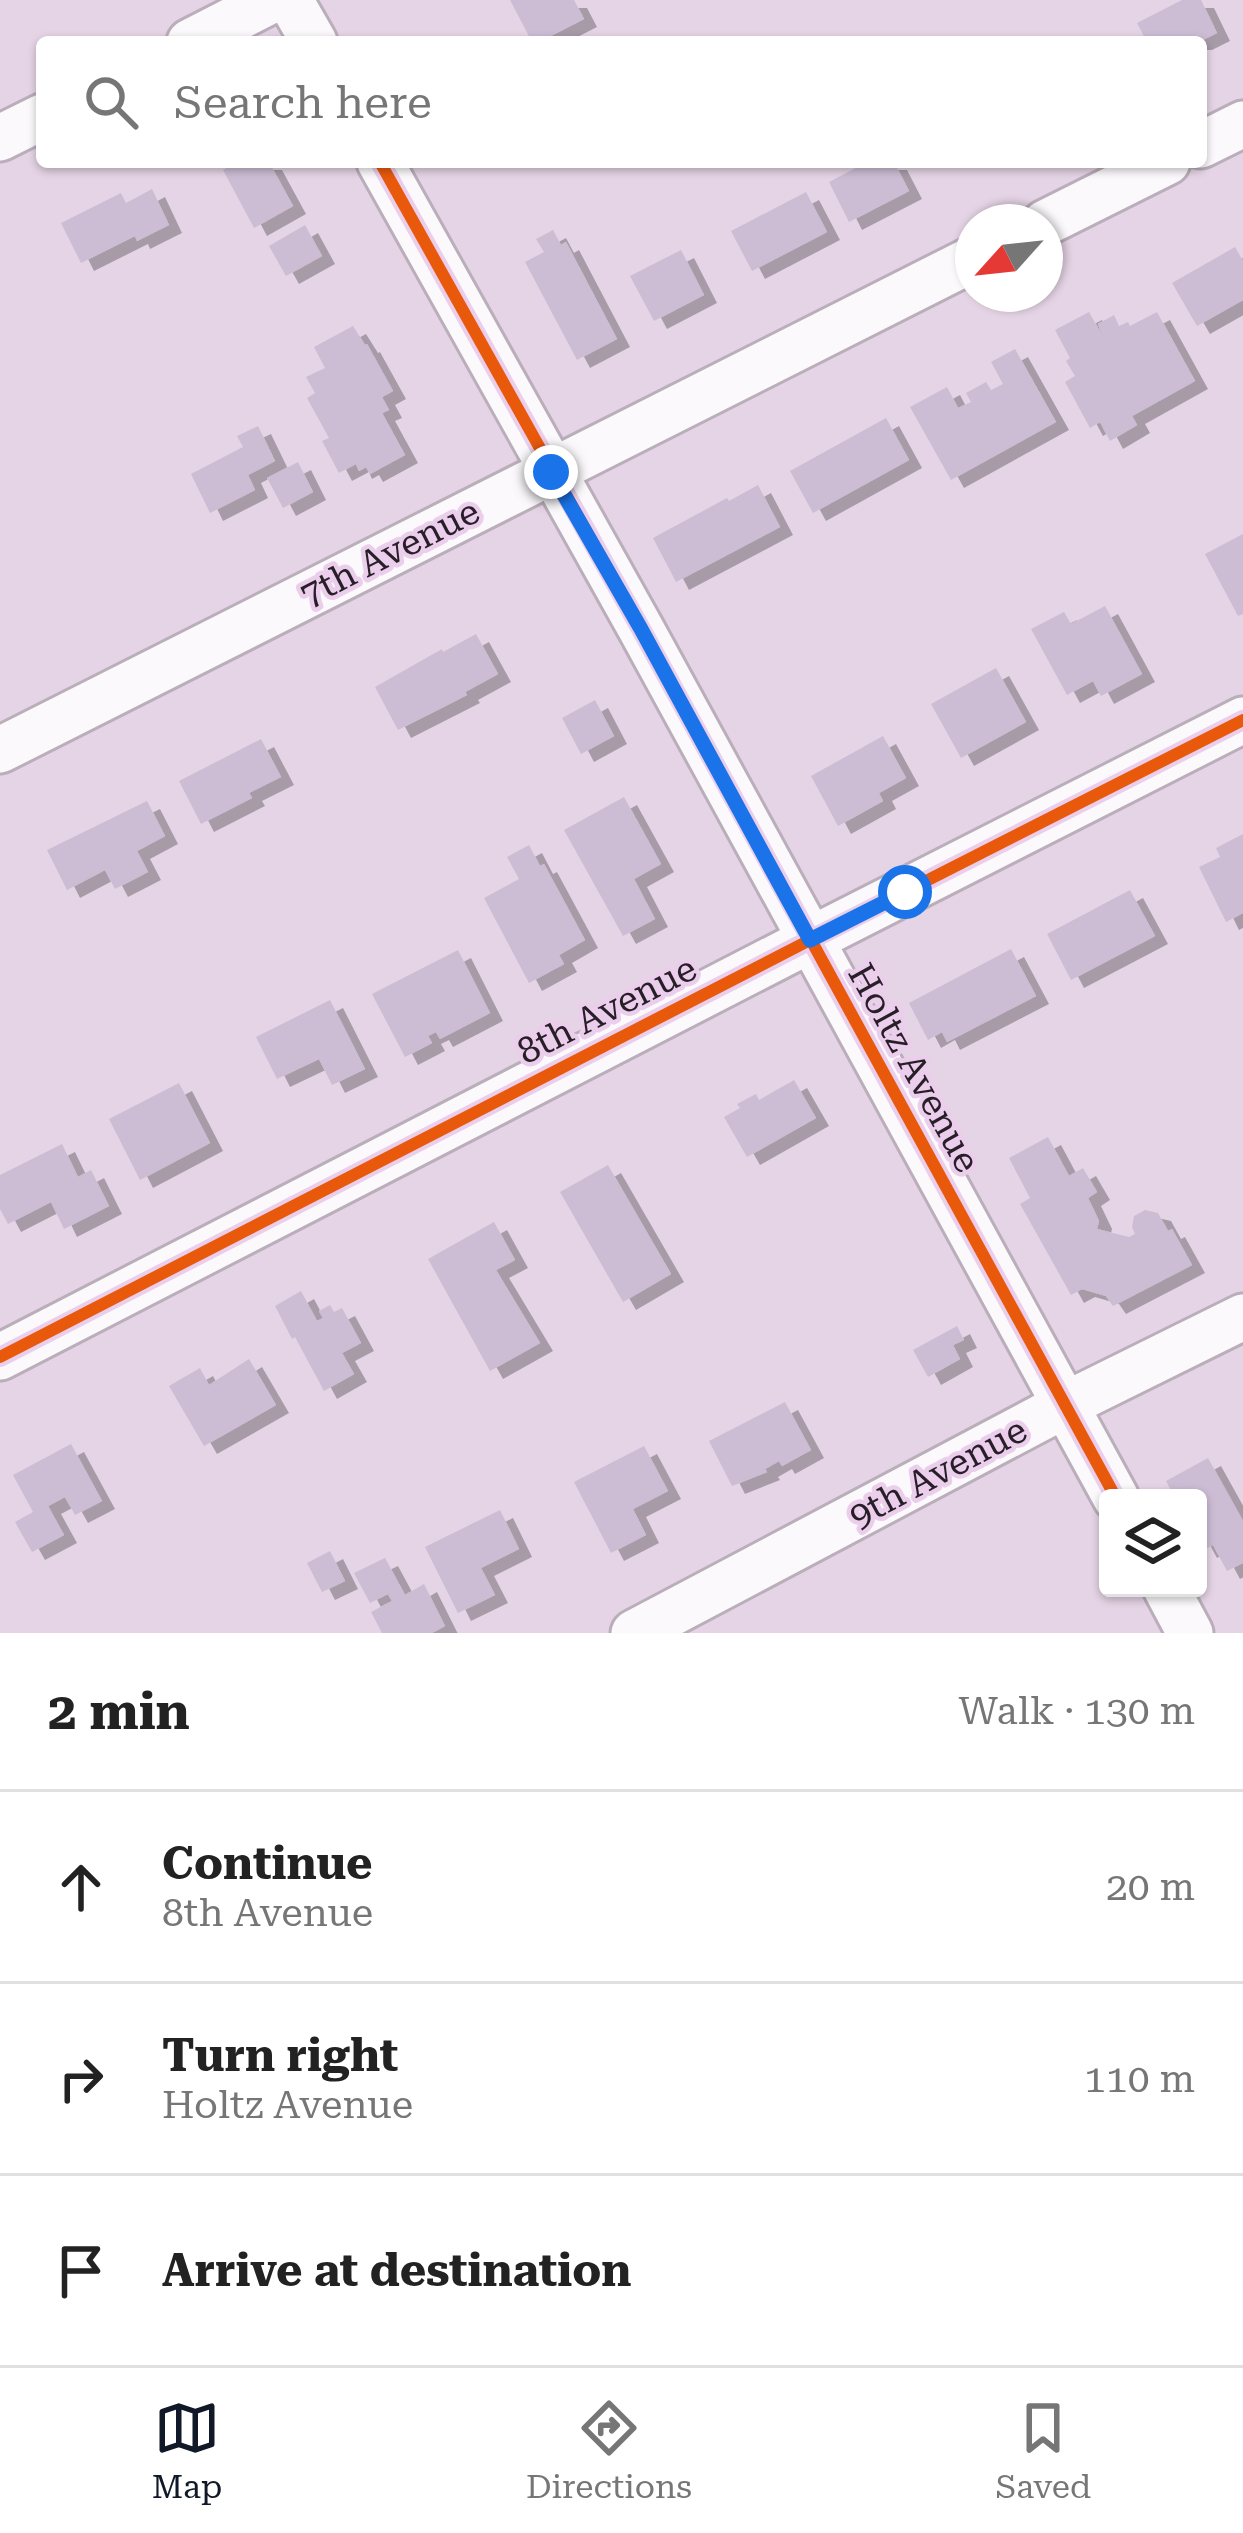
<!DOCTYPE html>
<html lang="en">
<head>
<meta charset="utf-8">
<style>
	:root { --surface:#fff; --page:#f2f2f2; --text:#222; --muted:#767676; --line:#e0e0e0; --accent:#111827 }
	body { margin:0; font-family:"Roboto Serif",serif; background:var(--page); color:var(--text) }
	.controls { position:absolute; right:36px; bottom:36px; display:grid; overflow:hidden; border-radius:12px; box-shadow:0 3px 9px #0004 }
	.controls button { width:108px; height:108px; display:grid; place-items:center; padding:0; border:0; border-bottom:3px solid var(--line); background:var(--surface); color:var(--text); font:60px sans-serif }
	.compass { position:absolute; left:955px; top:204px; width:108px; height:108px; border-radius:50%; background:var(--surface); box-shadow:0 3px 9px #0004; rotate:243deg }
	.stop { position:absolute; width:36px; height:36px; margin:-27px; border:9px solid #1a73e8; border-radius:50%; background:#fff }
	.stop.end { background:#1a73e8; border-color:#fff; box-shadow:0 3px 12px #0008 }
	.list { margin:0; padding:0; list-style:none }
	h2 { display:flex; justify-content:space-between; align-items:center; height:156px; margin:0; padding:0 48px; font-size:51px }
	h2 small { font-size:39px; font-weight:400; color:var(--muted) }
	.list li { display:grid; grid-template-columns:78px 1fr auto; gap:36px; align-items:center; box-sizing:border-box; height:192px; padding:0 48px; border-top:3px solid var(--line) }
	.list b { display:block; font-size:45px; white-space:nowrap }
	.list p { margin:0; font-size:39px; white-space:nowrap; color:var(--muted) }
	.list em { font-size:39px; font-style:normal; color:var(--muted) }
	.icon { flex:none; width:66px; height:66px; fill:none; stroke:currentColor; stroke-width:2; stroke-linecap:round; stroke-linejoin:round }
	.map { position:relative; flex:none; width:1243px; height:1633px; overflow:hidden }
	.search { position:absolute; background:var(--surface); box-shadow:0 3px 9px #0004; left:36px; right:36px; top:36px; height:132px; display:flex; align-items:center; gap:30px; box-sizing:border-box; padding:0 42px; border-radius:12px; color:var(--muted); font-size:45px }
	.sheet { height:732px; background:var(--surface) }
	nav { display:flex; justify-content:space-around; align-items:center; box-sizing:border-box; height:168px; border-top:3px solid var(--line); background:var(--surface); font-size:33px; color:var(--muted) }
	nav a { display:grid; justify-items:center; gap:6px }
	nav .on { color:var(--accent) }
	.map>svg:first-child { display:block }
</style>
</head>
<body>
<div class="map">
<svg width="1243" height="1633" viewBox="0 0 1243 1633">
	<defs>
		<filter id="shadow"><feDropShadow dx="13" dy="8" stdDeviation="0" flood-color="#0004"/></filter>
	</defs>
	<rect width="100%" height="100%" fill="#e5d4e5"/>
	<!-- building -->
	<path fill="#ccbdd4" filter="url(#shadow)" d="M510 0H574L584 19 539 42H532Z
		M1182 0H1201L1217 33 1199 42H1147L1137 23Z
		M238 162H269L293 206 254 228 223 170Z
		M867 162H894L909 191 849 222 829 182Z
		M152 189 169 225 137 241 135 236 81 263 61 223 121 193 126 203Z
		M806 192 827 232 752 271 731 231Z
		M305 225 322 256 286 276 269 246Z
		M553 230 561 245 566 242 617 339 577 360 525 262 544 252 536 239Z
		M1235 247 1243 261V300L1197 326 1172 283Z
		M681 250 704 295 654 321 630 276Z
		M1089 312 1102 335 1098 324 1114 315 1119 326 1128 322 1130 326 1157 312 1195 381 1132 416 1137 425 1110 441 1100 422 1090 428 1065 382 1075 376 1066 361 1070 358 1055 330Z
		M353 326 365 345 367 344 393 391 382 397 389 410 382 413 405 455 370 474 366 467 359 471 356 464 339 473 322 441 329 438 307 398 315 393 306 377 325 368 314 347Z
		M1015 349 1056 422 951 480 910 407 947 387 958 408 971 402 966 393 986 382 991 390 1003 384 991 362Z
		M886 418 909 460 813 513 790 471Z
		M258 426 275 461 248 475 255 490 210 513 191 474 243 447 237 436Z
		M298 462 313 492 283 508 267 478Z
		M758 485 780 527 676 582 653 538 727 498 729 501Z
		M1243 534V614L1238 616 1205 554Z
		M1105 606 1142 674 1101 696 1093 681 1067 695 1031 629 1064 612 1071 624Z
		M476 634 498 674 465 692 467 695 398 730 375 687 442 649 443 652Z
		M996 668 1026 722 961 758 931 704Z
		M595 700 614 736 581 754 562 718Z
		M883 736 906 778 879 793 883 801 838 826 811 776Z
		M261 739 281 777 249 793 252 798 201 824 179 781Z
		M624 797 661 864 634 879 655 919 623 936 564 830Z
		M147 801 165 836 137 851 148 872 115 889 105 870 67 890 47 850Z
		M1243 834V913L1226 922 1199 867 1220 857 1216 848Z
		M529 845 540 866 544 864 585 940 559 955 564 964 529 983 484 898 519 879 507 857Z
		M1130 890 1155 936 1071 980 1047 934Z
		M1011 949 1036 996 947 1042 942 1032 928 1040 909 1003Z
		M458 950 490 1013 440 1039 436 1032 428 1036 432 1043 405 1057 372 994Z
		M330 1000 365 1069 332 1085 319 1059 277 1079 256 1037Z
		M794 1080 816 1118 747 1157 724 1117 740 1108 737 1104 756 1094 759 1100Z
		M179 1083 210 1143 140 1180 109 1119Z
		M1048 1137 1069 1176 1083 1168 1097 1192 1088 1198 1099 1221 1097 1229 1129 1237 1135 1234 1132 1227 1134 1216 1145 1210 1158 1213 1168 1231 1172 1229 1192 1265 1113 1306 1106 1296 1082 1289 1071 1295 1020 1204 1030 1198 1009 1158Z
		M62 1144 78 1177 91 1170 109 1206 64 1229 51 1202 8 1224 0 1209V1175Z
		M608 1165 671 1274 623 1302 560 1192Z
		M494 1222 515 1260 496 1270 540 1343 490 1371 428 1259Z
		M301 1291 317 1321 323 1318 319 1311 330 1305 334 1312 342 1308 361 1343 342 1353 354 1374 324 1391 295 1337 292 1339 275 1306Z
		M957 1326 964 1340 953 1345 960 1359 928 1377 913 1350Z
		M249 1359 276 1405 204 1446 169 1386 200 1368 209 1385Z
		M785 1402 811 1450 782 1466 779 1461 765 1469 767 1472 732 1486 709 1441Z
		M71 1444 102 1501 75 1515 65 1497 48 1506 64 1535 32 1552 15 1522 33 1512 13 1475Z
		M644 1446 668 1491 633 1509 646 1535 611 1553 574 1482Z
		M1208 1458 1243 1521V1563L1227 1571 1213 1545 1204 1550 1198 1539V1498H1175L1166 1481Z
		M500 1510 519 1549 481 1568 495 1595 458 1613 425 1547Z
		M330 1551 345 1581 322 1592 307 1563Z
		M385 1558 405 1595 424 1584 445 1626 432 1633H382L371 1612 392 1601 388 1594 370 1603 354 1573Z"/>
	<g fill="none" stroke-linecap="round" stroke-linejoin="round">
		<!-- minor casing -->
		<g stroke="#baaeba" stroke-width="51">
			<path id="minor" d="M290 0 314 42
				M190 42 272 0
				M0 138 42 117
				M1201 145 1243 124
				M380 162 641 629 1116 1498
				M1045 223 1167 162
				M0 750 973 259
				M0 1357 810 940 1243 720
				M1166 1588 1190 1633
				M634 1633 1065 1405 1243 1317"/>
		</g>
		<!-- minor -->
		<use href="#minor" stroke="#fbf9fb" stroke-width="45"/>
		<!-- cycleway casing -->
		<g stroke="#ebceeb" stroke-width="20">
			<path id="cycleway" d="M380 162 641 629 1116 1498
				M0 1357 810 940 1243 720"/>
		</g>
		<!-- cycleway -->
		<use href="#cycleway" stroke="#e8590c" stroke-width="12"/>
	</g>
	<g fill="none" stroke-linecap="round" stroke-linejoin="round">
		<!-- route -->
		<path stroke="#1a73e8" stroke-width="15" d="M551 472 641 629 810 940 905 892"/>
	</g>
	<g text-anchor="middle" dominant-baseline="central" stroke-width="9" stroke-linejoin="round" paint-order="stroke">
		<!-- street labels -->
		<g font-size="36" fill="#281e28" stroke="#ebceeb">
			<text transform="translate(390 553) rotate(-27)">7th Avenue</text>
			<text transform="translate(607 1010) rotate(-27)">8th Avenue</text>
			<text transform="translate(914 1068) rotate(61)">Holtz Avenue</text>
			<text transform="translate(938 1473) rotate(-28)">9th Avenue</text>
		</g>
	</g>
</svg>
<div class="controls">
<button><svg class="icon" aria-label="layers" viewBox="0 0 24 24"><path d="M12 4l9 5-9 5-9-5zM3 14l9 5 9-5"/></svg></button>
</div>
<svg class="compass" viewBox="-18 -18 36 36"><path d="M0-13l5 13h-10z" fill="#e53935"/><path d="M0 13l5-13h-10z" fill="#767676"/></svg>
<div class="stop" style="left:905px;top:892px"></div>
<div class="stop end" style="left:551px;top:472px"></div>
<div class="search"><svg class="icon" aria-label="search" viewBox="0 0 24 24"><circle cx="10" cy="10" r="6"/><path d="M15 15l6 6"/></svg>Search here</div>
</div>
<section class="sheet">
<h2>2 min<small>Walk · 130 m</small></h2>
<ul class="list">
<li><svg class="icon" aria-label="ahead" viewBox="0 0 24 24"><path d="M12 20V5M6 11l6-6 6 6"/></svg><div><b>Continue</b><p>8th Avenue</p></div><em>20 m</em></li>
<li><svg class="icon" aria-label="right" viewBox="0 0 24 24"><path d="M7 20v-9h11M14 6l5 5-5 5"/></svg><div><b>Turn right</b><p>Holtz Avenue</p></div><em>110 m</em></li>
<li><svg class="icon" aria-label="arrive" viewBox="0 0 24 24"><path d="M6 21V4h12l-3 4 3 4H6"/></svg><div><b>Arrive at destination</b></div></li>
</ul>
</section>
<nav>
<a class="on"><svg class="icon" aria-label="map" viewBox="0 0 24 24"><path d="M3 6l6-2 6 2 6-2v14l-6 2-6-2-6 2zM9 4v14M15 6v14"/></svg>Map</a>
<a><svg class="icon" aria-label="directions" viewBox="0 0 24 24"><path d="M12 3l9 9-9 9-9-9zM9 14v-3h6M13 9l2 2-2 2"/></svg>Directions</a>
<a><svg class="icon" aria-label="saved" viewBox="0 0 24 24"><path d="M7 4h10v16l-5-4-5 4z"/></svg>Saved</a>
</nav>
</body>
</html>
